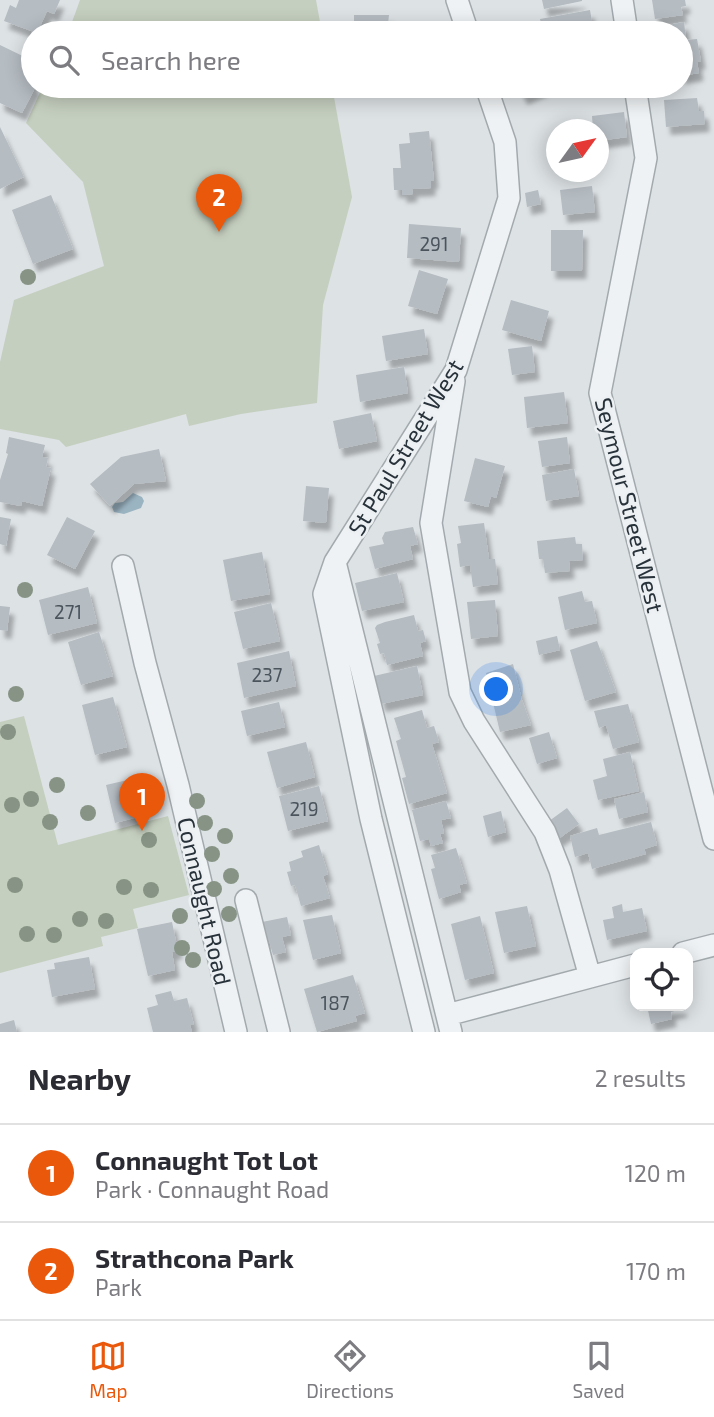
<!DOCTYPE html>
<html lang="en">
<head>
<meta charset="utf-8">
<style>
	:root { --surface:#fff; --page:#f7f7f7; --text:#2b2b33; --muted:#7c7c81; --line:#e1e1e2; --accent:#ea580c }
	body { margin:0; font-family:"Exo 2",sans-serif; background:var(--page); color:var(--text) }
	.controls { position:absolute; right:21px; bottom:21px; display:grid; overflow:hidden; border-radius:14px; box-shadow:0 4px 18px #0003 }
	.controls button { width:63px; height:63px; display:grid; place-items:center; padding:0; border:0; border-bottom:2px solid var(--line); background:var(--surface); color:var(--text); font:35px sans-serif }
	.compass { position:absolute; left:546px; top:119px; width:63px; height:63px; border-radius:50%; background:var(--surface); box-shadow:0 4px 18px #0003; rotate:57deg }
	.you { position:absolute; left:497px; top:690px; width:24px; height:24px; margin:-18px; border:5px solid #fff; border-radius:50%; background:#1a73e8; box-shadow:0 0 0 10px #1a73e833 }
	.badge { display:grid; place-items:center; width:46px; height:46px; border-radius:50%; background:var(--accent); color:#fff; font-size:23px; font-weight:700 }
	.pin { position:absolute; translate:-50% -58px; filter:drop-shadow(0 2px 4px #0008) }
	.pin::after { content:''; position:absolute; top:37px; width:24px; height:21px; background:inherit; clip-path:polygon(0 0,100% 0,50% 100%) }
	.list { margin:0; padding:0; list-style:none }
	h2 { display:flex; justify-content:space-between; align-items:center; height:91px; margin:0; padding:0 28px; font-size:30px }
	h2 small { font-size:23px; font-weight:400; color:var(--muted) }
	.list li { display:grid; grid-template-columns:46px 1fr auto; gap:21px; align-items:center; box-sizing:border-box; height:98px; padding:0 28px; border-top:2px solid var(--line) }
	.list b { display:block; font-size:26px; white-space:nowrap }
	.list p { margin:0; font-size:23px; white-space:nowrap; color:var(--muted) }
	.list em { font-size:23px; font-style:normal; color:var(--muted) }
	.icon { flex:none; width:38px; height:38px; fill:none; stroke:currentColor; stroke-width:2; stroke-linecap:round; stroke-linejoin:round }
	.map { position:relative; flex:none; width:714px; height:1032px; overflow:hidden }
	.search { position:absolute; background:var(--surface); box-shadow:0 4px 18px #0003; left:21px; right:21px; top:21px; height:77px; display:flex; align-items:center; gap:18px; box-sizing:border-box; padding:0 24px; border-radius:38px; color:var(--muted); font-size:26px }
	.sheet { height:287px; background:var(--surface) }
	nav { display:flex; justify-content:space-around; align-items:center; box-sizing:border-box; height:98px; border-top:2px solid var(--line); background:var(--surface); font-size:19px; color:var(--muted) }
	nav a { display:grid; justify-items:center; gap:4px }
	nav .on { color:var(--accent) }
	.map>svg:first-child { display:block }
</style>
</head>
<body>
<div class="map">
<svg width="714" height="1032" viewBox="0 0 714 1032">
	<defs>
		<filter id="shadow"><feDropShadow dx="4.5" dy="8" stdDeviation="2" flood-color="#0004"/></filter>
	</defs>
	<rect width="100%" height="100%" fill="#dde2e5"/>
	<!-- green -->
	<path fill="#c5cfbf" d="M80 0H316L322 33H68Z
		M43 86H332L352 197 323 305 317 403 241 414 189 426 186 414 66 447 59 440 0 429V362L14 300 104 266 83 182 26 123Z
		M24 716 58 845 168 816 189 895 133 909 138 928 101 937 103 946 0 973V722Z"/>
	<!-- water -->
	<path fill="#9bb4c2" d="M133 493 142 497 144 501 141 508 124 514 114 512 112 507 115 503 123 502Z"/>
	<!-- building -->
	<path fill="#b5bcc2" filter="url(#shadow)" d="M19 0H60L54 14 47 11 37 33 4 21 10 5 16 8Z
		M542 0H582V1L544 9Z
		M652 0H685L686 6 681 7 683 15 655 19Z
		M590 10 594 33H554L553 28 542 29 540 19Z
		M354 15H389L388 24H391V29H394V33H354Z
		M684 22 686 40 697 39 701 61 697 62 699 73 681 76V33H669L668 25Z
		M0 45 33 61V86H36L22 113 0 103Z
		M518 86H543L544 88 523 97Z
		M697 98 699 111H704L705 124 666 127 664 100Z
		M624 112 627 137 598 141V130H593L592 116Z
		M0 127 24 177 0 189Z
		M429 131 434 181H431V188L412 189 413 194 402 195V190H394L393 168H401L399 144 410 143 409 133Z
		M592 186 595 212 563 215 560 190Z
		M538 190 541 204 527 207 525 193Z
		M51 195 73 249 33 264 12 210Z
		M409 224 461 228 459 262 407 258Z
		M551 230H583L582 271H551Z
		M419 270 448 279 437 314 408 306Z
		M511 300 549 311 541 341 502 330Z
		M424 329 428 354 386 361 382 336Z
		M532 346 535 372 512 375 508 349Z
		M404 367 408 393 360 402 356 375Z
		M564 392 568 423 527 428 524 397Z
		M371 413 377 441 339 449 333 421Z
		M9 437 45 445 42 457 48 458 46 467 51 468 42 506 22 501 21 506 0 502V480L8 454 6 453Z
		M567 437 570 463 542 467 538 441Z
		M159 449 166 481 134 484 110 506 90 484 121 457Z
		M475 458 505 466 496 498 491 496 488 507 464 501Z
		M574 469 579 496 546 501 542 475Z
		M306 486 329 488 326 523 303 521Z
		M0 517 11 519 6 546 0 544Z
		M67 517 95 531 75 569 47 555Z
		M484 523 489 559H495L498 584 473 587 470 565 460 567 457 544 461 543 458 526Z
		M413 527 418 544 410 546 413 559 375 569 369 547 384 544 382 538 385 532Z
		M575 537 576 544H582L583 560 569 561 570 571 545 573 543 559H539L537 541Z
		M262 552 270 594 231 601 223 560Z
		M397 573 404 602 362 611 355 583Z
		M88 587 97 623 48 635 39 600Z
		M582 591 585 602 592 601 597 623 565 630 558 597Z
		M495 600 498 636 471 639 467 602Z
		M271 603 280 641 243 649 234 612Z
		M0 606 10 607 7 631 0 630Z
		M414 615 418 631 423 630 426 641 420 643 423 656 387 665 384 653 380 654 377 644 380 643 375 628 377 625 385 622Z
		M99 632 113 676 81 685 68 642Z
		M557 636 560 650 539 655 536 641Z
		M597 641 616 692 585 701 570 650Z
		M289 651 296 686 244 698 237 663Z
		M513 664 522 700 531 725 500 732 486 673Z
		M417 666 423 695 381 704 374 676Z
		M113 697 127 747 95 755 82 705Z
		M279 702 285 727 247 736 241 711Z
		M628 704 639 742 613 749 606 725 599 728 594 711Z
		M422 710 427 728 434 726 439 742 432 744 447 793 409 804 402 778 406 777 396 741 401 739 394 718Z
		M549 732 557 758 537 764 529 738Z
		M306 742 315 777 277 788 267 752Z
		M630 752 639 791 598 800 593 780 607 776 603 759Z
		M132 779 142 816 115 823 106 785Z
		M319 786 328 821 288 831 279 796Z
		M644 792 648 812 619 819 614 799Z
		M446 801 451 818 441 820 444 833 440 834 443 843 431 846 429 839 420 841 412 810Z
		M567 808 579 824 557 840 545 824Z
		M501 811 506 832 488 837 483 816Z
		M651 822 657 845 644 849 646 854 592 869 588 853 575 857 570 836 597 828 599 835Z
		M319 845 328 874 323 876 330 898 301 906 295 885 291 886 287 872 291 871 289 862 303 857 301 851Z
		M456 848 467 883 459 885 461 892 439 899 431 869 435 868 431 855Z
		M622 904 623 912 642 908 647 931 607 940 603 920 614 918 612 907Z
		M527 906 536 946 504 953 495 912Z
		M332 915 341 953 313 960 303 920Z
		M480 916 494 973 465 980 451 924Z
		M287 917 291 935 282 937 286 952 273 955 269 940 261 942 257 923Z
		M172 922 178 951 172 952 175 970 148 976 137 929Z
		M89 957 95 989 52 997 47 970 55 969 54 963Z
		M353 975 365 1013 355 1016 357 1021 317 1032 304 989Z
		M171 991 174 1001 187 998 194 1025H190L192 1032H153L147 1008 158 1005 155 995Z
		M647 1006H682L683 1009 671 1012 672 1019 651 1024Z
		M14 1020 17 1032H0V1024Z"/>
	<g fill="none" stroke-linecap="round" stroke-linejoin="round">
		<!-- minor casing -->
		<g stroke="#a3aaae" stroke-width="24">
			<path id="minor" d="M457 0 468 33
				M622 0 627 33
				M635 86 646 158 600 393 714 839
				M454 381 431 523 460 692 474 721 545 832 560 870 590 977
				M335 562 451 1032
				M123 566 145 663 178 785 236 1032
				M246 900 279 1032
				M683 953 714 945
				M447 1015 635 965
				M424 1032 371 819 324 594 335 562 456 370 509 198 505 142 486 86"/>
		</g>
		<!-- minor -->
		<use href="#minor" stroke="#eff2f4" stroke-width="21"/>
	</g>
	<!-- trees -->
	<g fill="#879485">
		<circle cx="28" cy="277" r="8"/>
		<circle cx="25" cy="590" r="8"/>
		<circle cx="16" cy="694" r="8"/>
		<circle cx="8" cy="732" r="8"/>
		<circle cx="57" cy="785" r="8"/>
		<circle cx="31" cy="799" r="8"/>
		<circle cx="197" cy="801" r="8"/>
		<circle cx="12" cy="805" r="8"/>
		<circle cx="88" cy="813" r="8"/>
		<circle cx="50" cy="822" r="8"/>
		<circle cx="205" cy="823" r="8"/>
		<circle cx="225" cy="836" r="8"/>
		<circle cx="149" cy="840" r="8"/>
		<circle cx="212" cy="854" r="8"/>
		<circle cx="231" cy="876" r="8"/>
		<circle cx="15" cy="885" r="8"/>
		<circle cx="124" cy="887" r="8"/>
		<circle cx="214" cy="889" r="8"/>
		<circle cx="151" cy="890" r="8"/>
		<circle cx="229" cy="914" r="8"/>
		<circle cx="180" cy="916" r="8"/>
		<circle cx="80" cy="919" r="8"/>
		<circle cx="106" cy="921" r="8"/>
		<circle cx="27" cy="934" r="8"/>
		<circle cx="54" cy="935" r="8"/>
		<circle cx="182" cy="948" r="8"/>
		<circle cx="193" cy="960" r="8"/>
	</g>
	<g text-anchor="middle" dominant-baseline="central" stroke-width="5" stroke-linejoin="round" paint-order="stroke">
		<!-- number labels -->
		<g font-size="19" fill="#4b545c">
			<text x="434" y="243">291</text>
			<text x="68" y="611">271</text>
			<text x="267" y="674">237</text>
			<text x="304" y="808">219</text>
			<text x="335" y="1002">187</text>
		</g>
		<!-- street labels -->
		<g font-size="23" fill="#28323a" stroke="#ecf0f3">
			<text transform="translate(405 447) rotate(-59)">St Paul Street West</text>
			<text transform="translate(630 505) rotate(76)">Seymour Street West</text>
			<text transform="translate(205 901) rotate(77)">Connaught Road</text>
		</g>
	</g>
</svg>
<div class="controls">
<button><svg class="icon" aria-label="locate" viewBox="0 0 24 24"><circle cx="12" cy="12" r="6"/><path d="M12 2v4M12 18v4M2 12h4M18 12h4"/></svg></button>
</div>
<svg class="compass" viewBox="-18 -18 36 36"><path d="M0-13l5 13h-10z" fill="#e53935"/><path d="M0 13l5-13h-10z" fill="#7c7c81"/></svg>
<div class="you"></div>
<div class="pin badge" style="left:142px;top:831px">1</div>
<div class="pin badge" style="left:219px;top:232px">2</div>
<div class="search"><svg class="icon" aria-label="search" viewBox="0 0 24 24"><circle cx="10" cy="10" r="6"/><path d="M15 15l6 6"/></svg>Search here</div>
</div>
<section class="sheet">
<h2>Nearby<small>2 results</small></h2>
<ul class="list">
<li><span class="badge">1</span><div><b>Connaught Tot Lot</b><p>Park · Connaught Road</p></div><em>120 m</em></li>
<li><span class="badge">2</span><div><b>Strathcona Park</b><p>Park</p></div><em>170 m</em></li>
</ul>
</section>
<nav>
<a class="on"><svg class="icon" aria-label="map" viewBox="0 0 24 24"><path d="M3 6l6-2 6 2 6-2v14l-6 2-6-2-6 2zM9 4v14M15 6v14"/></svg>Map</a>
<a><svg class="icon" aria-label="directions" viewBox="0 0 24 24"><path d="M12 3l9 9-9 9-9-9zM9 14v-3h6M13 9l2 2-2 2"/></svg>Directions</a>
<a><svg class="icon" aria-label="saved" viewBox="0 0 24 24"><path d="M7 4h10v16l-5-4-5 4z"/></svg>Saved</a>
</nav>
</body>
</html>
